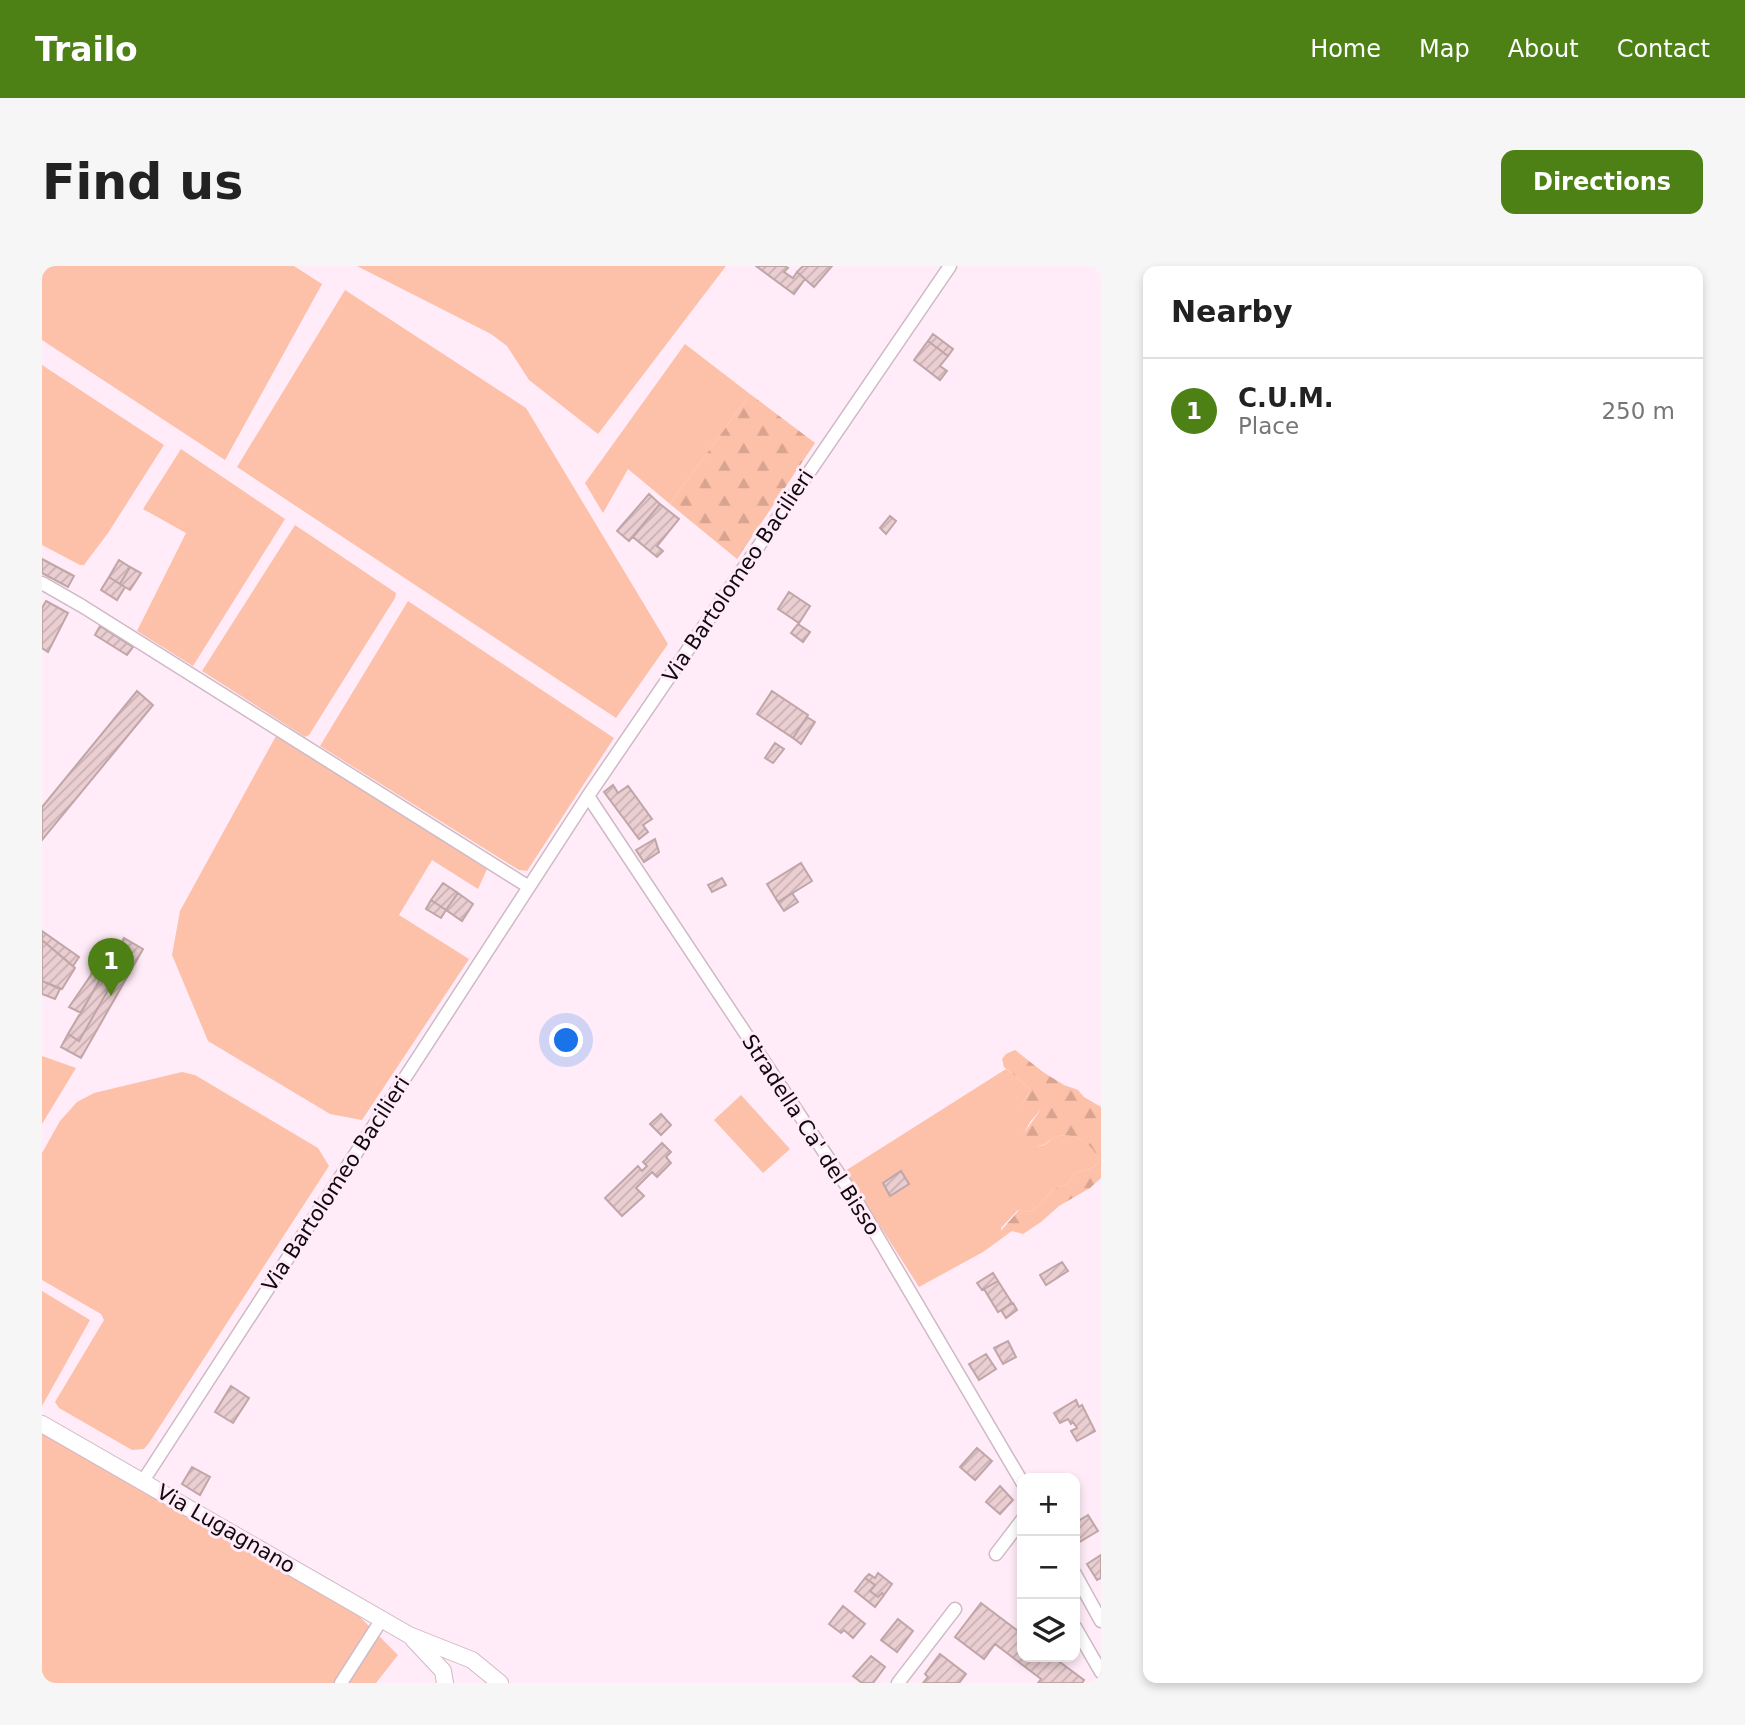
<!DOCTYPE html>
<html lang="en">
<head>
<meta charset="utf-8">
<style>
	:root { --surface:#fff; --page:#f6f6f6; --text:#222; --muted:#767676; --line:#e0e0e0; --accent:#4d8116 }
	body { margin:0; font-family:"DejaVu Sans",sans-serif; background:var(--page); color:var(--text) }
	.controls { position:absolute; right:21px; bottom:21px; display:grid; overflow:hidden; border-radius:14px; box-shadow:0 4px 10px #0003 }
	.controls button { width:63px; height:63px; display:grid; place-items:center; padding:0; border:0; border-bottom:2px solid var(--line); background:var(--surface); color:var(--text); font:35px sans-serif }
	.you { position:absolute; left:525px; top:775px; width:24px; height:24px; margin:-18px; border:5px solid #fff; border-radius:50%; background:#1a73e8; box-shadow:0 0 0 10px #1a73e833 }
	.badge { display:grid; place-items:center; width:46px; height:46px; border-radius:50%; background:var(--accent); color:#fff; font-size:23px; font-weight:700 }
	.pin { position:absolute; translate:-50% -58px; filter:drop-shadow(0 2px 4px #0008) }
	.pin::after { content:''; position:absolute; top:37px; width:24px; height:21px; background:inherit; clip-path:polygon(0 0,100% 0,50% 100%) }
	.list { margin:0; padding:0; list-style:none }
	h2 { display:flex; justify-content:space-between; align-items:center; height:91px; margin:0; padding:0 28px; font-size:30px }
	h2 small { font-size:23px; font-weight:400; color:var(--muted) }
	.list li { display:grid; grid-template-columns:46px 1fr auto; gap:21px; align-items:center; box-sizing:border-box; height:105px; padding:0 28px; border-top:2px solid var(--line) }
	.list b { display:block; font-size:26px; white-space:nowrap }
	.list p { margin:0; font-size:23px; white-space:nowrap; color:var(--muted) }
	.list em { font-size:23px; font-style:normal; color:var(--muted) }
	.icon { flex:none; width:38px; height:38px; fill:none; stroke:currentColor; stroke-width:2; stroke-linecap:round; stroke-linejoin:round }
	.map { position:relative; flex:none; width:1059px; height:1417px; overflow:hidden; border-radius:14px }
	header { display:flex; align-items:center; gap:42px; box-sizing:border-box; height:98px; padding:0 35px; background:var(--accent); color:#fff }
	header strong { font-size:33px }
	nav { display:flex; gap:38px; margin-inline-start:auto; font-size:24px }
	.intro { display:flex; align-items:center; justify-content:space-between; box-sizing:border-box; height:168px; padding:0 42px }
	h1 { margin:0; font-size:49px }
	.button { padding:18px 32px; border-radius:14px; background:var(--accent); color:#fff; font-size:24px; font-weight:700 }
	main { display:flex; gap:42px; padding:0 42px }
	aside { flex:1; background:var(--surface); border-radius:14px; box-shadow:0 4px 10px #0003 }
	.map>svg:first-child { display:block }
</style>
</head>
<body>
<header>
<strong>Trailo</strong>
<nav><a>Home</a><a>Map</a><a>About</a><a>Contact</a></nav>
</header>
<div class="intro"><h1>Find us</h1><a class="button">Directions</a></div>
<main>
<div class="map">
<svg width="1059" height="1417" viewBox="0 0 1059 1417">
	<defs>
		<pattern id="forest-firs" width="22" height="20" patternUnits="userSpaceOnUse" patternTransform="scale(1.75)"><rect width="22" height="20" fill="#fdc0a9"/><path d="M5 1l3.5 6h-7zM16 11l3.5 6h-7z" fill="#d8a490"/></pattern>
		<pattern id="building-hatch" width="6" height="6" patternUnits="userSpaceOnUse" patternTransform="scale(1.75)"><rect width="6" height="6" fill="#eaced1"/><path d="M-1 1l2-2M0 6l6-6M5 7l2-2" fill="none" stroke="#c8b0b2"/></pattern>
	</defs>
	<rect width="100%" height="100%" fill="#ffecf8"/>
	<!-- green -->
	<path fill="#fdc0a9" d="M0 0H252L280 18 183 194 0 74Z
		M315 0H684L556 168 487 114 465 80 449 68Z
		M303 24 484 142 626 378 574 452 195 201Z
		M643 78 708 128 628 238 586 203 561 247 543 217Z
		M0 99 122 179 66 267 42 299H38L0 279Z
		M139 183 243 253 151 400 95 365 144 267 101 243Z
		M253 259 354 327 353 332 267 469 263 471 160 405Z
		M366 335 572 472 485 605 477 604 278 480Z
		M234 470 445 603 436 623 390 594 357 649 427 693 320 854 288 848 166 775 130 689 138 645Z
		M0 790 34 802 0 858Z
		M964 803 988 823 981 838 983 841 1000 842 988 856 979 873C985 877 991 881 999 880 1005 879 1008 873 1013 871 1029 864 1055 879 1057 896L1052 901 1033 907 1025 918 1013 922 993 943 986 946 976 944 959 962 960 970 970 965 941 986 877 1021 803 905Z
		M140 806 153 809 276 882 287 900 107 1177 102 1183 90 1184 17 1142 13 1136 62 1054 59 1048 0 1014V887L18 855 35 836 52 827Z
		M699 829 748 883 721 907 672 854Z
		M0 1025 48 1054 0 1140Z
		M0 1165 307 1340 356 1389 334 1417H0Z"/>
	<!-- forest -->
	<path fill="url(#forest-firs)" d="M708 128 773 177 695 293 628 238Z
		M973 784 1001 806 1022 819 1036 824 1042 831 1059 841V912L1048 922 1017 940 999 956 981 968 970 965 960 970 957 967 977 944 986 946 993 943 1013 922 1025 918 1033 907 1052 901 1057 896C1054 879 1029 864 1013 871 1005 875 1003 881 993 880 988 880 983 876 978 873L999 843 983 842 981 838 988 823 962 801 960 793 964 788Z"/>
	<!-- building -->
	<path fill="url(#building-hatch)" stroke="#c0a6a8" stroke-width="2" d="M714 0H743L746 2 742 6 751 12 755 6 763 13 752 28Z
		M761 0H790L772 21 755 6Z
		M891 68 911 83 906 90 886 75Z
		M886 75 906 90 898 100 905 105 898 114 872 94Z
		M607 228 618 238 587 275 575 265Z
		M618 238 637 253 615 280 621 285 615 291 591 271Z
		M848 250 854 255 844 268 838 262Z
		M0 293 32 310 26 321 0 307Z
		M77 294 88 301 78 318 67 311Z
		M88 301 99 307 88 324 78 318Z
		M67 311 83 321 75 334 59 324Z
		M747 326 768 340 757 357 736 343Z
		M4 335 26 347 6 386 0 382V342Z
		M756 358 768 366 761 376 749 367Z
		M58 360 91 381 85 389 53 369Z
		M95 425 111 439 0 574V541Z
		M730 425 766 449 751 472 715 448Z
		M765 451 773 456 759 478 751 472Z
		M733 477 742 483 731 497 723 492Z
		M571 519 576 527 586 520 610 553 601 559 606 566 597 573 562 526Z
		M613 573 617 586 602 596 594 584Z
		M759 597 770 615 736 636 725 618Z
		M680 612 684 619 670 626 666 619Z
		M401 617 416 627 404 644 389 634Z
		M416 627 431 638 420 655 404 644Z
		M750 627 756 636 742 645 736 636Z
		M389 634 404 644 399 652 384 643Z
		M0 665 37 691 31 700 0 674Z
		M82 672 101 683 39 792 19 781 26 768 37 775 85 691 75 685Z
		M0 674 33 702 20 723 0 715Z
		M75 685 85 691 37 775 26 768Z
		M51 700 61 708 39 747 27 741 49 709Z
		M0 715 18 723 13 733 0 728Z
		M619 848 629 859 619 869 608 858Z
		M620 877 629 886 624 891 629 897 615 911 610 906 594 922 602 930 580 950 563 932 596 900 600 905 605 900 601 896Z
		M859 905 867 918 848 930 841 917Z
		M1020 996 1026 1005 1004 1019 998 1009Z
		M951 1007 956 1015 940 1024 935 1017Z
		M956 1015 970 1037 956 1046 942 1023Z
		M971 1037 975 1044 964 1052 959 1044Z
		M966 1075 974 1091 961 1098 952 1082Z
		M944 1088 954 1103 937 1114 927 1098Z
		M189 1120 207 1132 191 1157 173 1146Z
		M1034 1134 1037 1141 1040 1139 1053 1165 1035 1175 1029 1165 1035 1162 1031 1156 1029 1158 1026 1153 1018 1157 1012 1147Z
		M935 1182 950 1195 933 1214 918 1201Z
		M150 1201 168 1211 158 1229 140 1218Z
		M958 1220 971 1234 958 1248 944 1236Z
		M1046 1249 1056 1265 1034 1278 1033 1257Z
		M1059 1289V1312L1055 1314 1045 1298Z
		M836 1307 850 1318 842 1329 840 1327 836 1331 828 1325 833 1319 823 1312 827 1308 833 1312Z
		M823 1312 833 1319 828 1325 836 1331 840 1327 842 1329 833 1341 813 1325Z
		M939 1337 980 1368V1391H1011L1042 1414 1040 1417H996L999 1413 953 1378 942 1393 913 1371Z
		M801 1340 823 1358 811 1372 802 1364 799 1367 787 1358Z
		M856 1353 871 1365 855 1386 839 1374Z
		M898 1388 924 1408 917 1417H881L886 1411 883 1408Z
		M829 1390 843 1401 831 1417H820L811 1410Z"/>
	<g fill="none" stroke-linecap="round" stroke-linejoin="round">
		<!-- minor casing -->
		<g stroke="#cfb9c6" stroke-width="15">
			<path id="minor" d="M0 317 40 340 487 621
				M546 530 814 934 980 1216
				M101 1215 546 530 908 0
				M954 1288 980 1254
				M1033 1308 1059 1355
				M1033 1361 1059 1406
				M299 1417 340 1353
				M856 1417 913 1343"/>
		</g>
		<!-- major casing -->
		<g stroke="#cfb9c6" stroke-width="18">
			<path id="major" d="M0 1158 367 1369 430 1394 458 1417
				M371 1373 401 1405 403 1417"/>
		</g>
		<!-- minor -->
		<use href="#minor" stroke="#fff" stroke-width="12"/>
		<!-- major -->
		<use href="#major" stroke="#fff" stroke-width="16"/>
	</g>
	<g text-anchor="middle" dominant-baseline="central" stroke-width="6" stroke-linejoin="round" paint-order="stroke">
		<!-- street labels -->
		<g font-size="21" fill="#10090d" stroke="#ffecf8">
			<text transform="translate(696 310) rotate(-56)">Via Bartolomeo Bacilieri</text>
			<text transform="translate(769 869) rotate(57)">Stradella Ca' del Bisso</text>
			<text transform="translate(294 918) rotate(-57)">Via Bartolomeo Bacilieri</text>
			<text transform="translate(184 1263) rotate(30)">Via Lugagnano</text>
		</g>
	</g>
</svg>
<div class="controls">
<button>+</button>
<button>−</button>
<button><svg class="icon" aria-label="layers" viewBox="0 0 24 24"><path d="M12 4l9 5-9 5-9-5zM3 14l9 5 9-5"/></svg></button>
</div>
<div class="you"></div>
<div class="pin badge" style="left:69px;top:730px">1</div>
</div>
<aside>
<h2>Nearby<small></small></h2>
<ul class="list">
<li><span class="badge">1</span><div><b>C.U.M.</b><p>Place</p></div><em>250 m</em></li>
</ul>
</aside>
</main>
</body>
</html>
